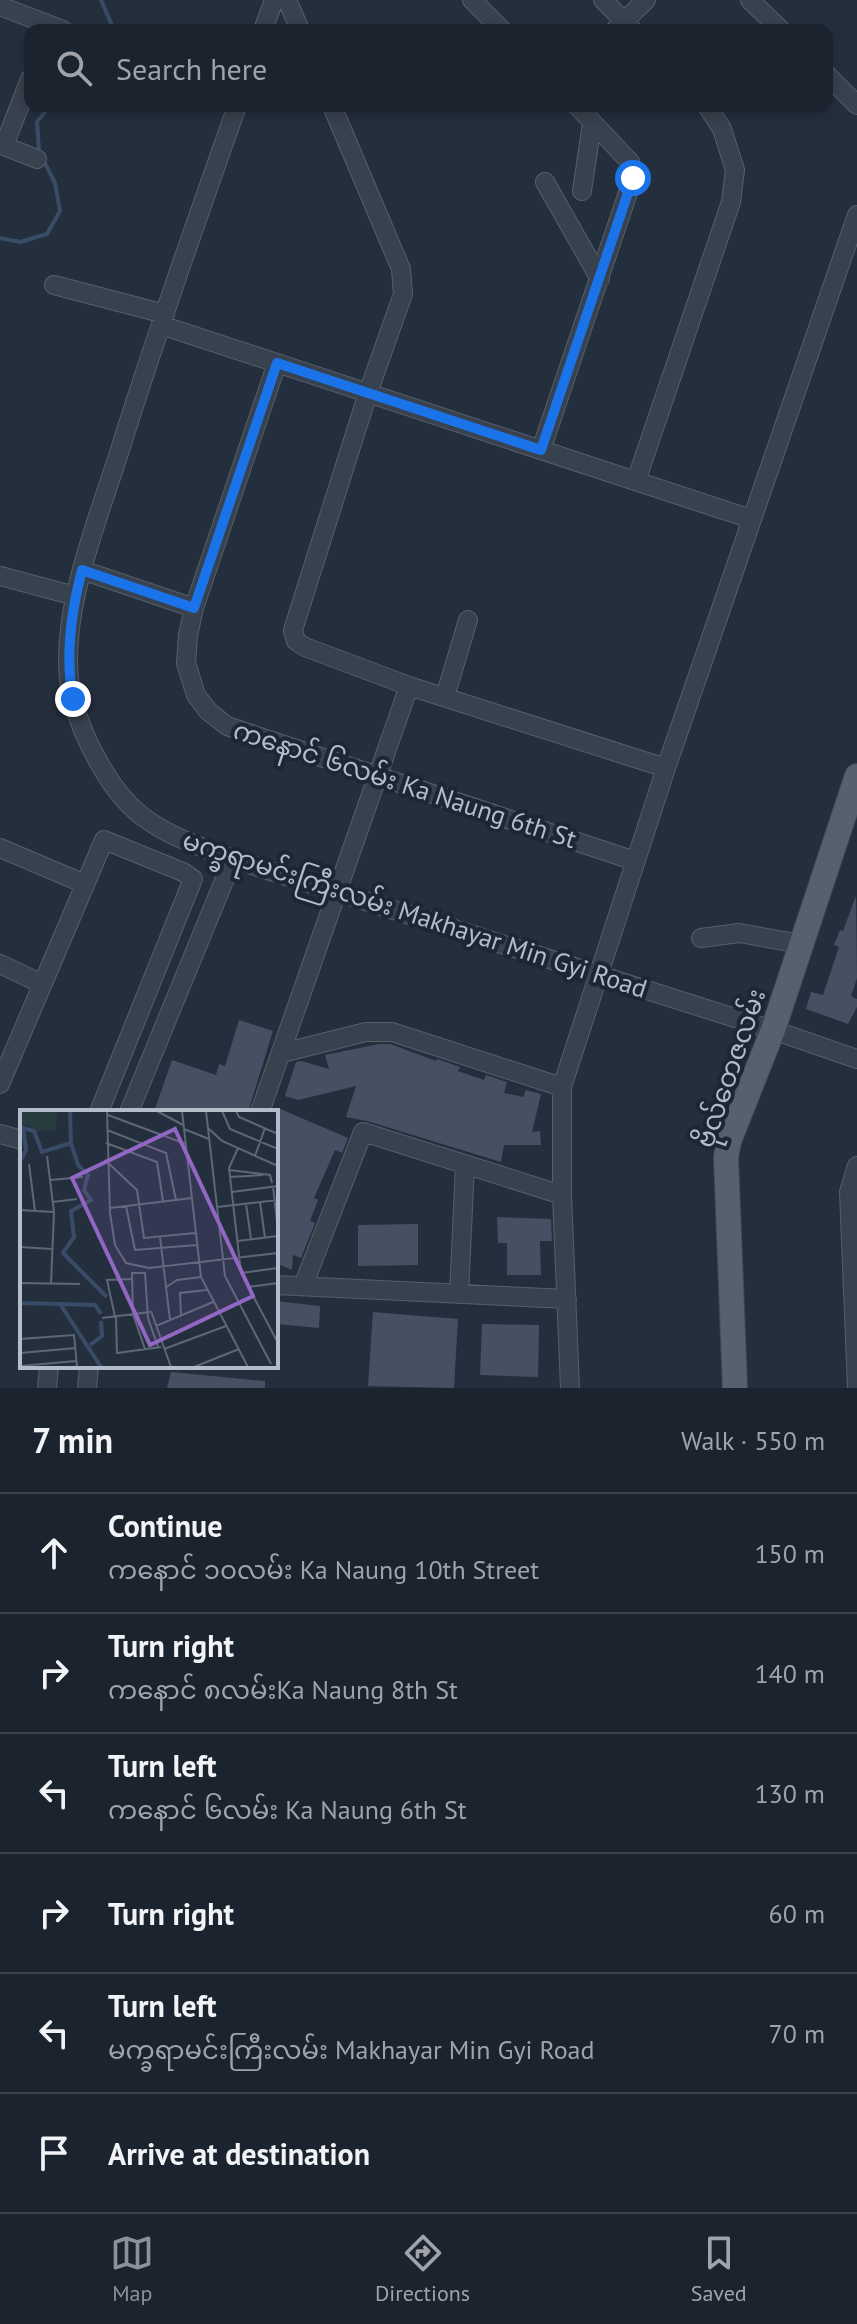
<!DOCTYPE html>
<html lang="en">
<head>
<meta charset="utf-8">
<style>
	:root { --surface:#1b232e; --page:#242b36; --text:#f1f3f6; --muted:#a0a4aa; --line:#39404a; --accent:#8c9099 }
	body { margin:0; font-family:"PT Sans","Noto Sans Myanmar",sans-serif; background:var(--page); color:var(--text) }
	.stop { position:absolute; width:24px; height:24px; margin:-18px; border:6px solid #1a73e8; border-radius:50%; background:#fff }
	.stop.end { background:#1a73e8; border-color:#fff; box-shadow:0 2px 8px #0008 }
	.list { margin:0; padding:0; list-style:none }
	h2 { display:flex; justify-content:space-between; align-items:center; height:104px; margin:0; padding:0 32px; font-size:34px }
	h2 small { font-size:26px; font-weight:400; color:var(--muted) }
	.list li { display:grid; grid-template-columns:52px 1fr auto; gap:24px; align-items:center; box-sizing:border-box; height:120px; padding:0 32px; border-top:2px solid var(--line) }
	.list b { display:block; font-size:30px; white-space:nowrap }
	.list p { margin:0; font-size:26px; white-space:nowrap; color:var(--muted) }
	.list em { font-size:26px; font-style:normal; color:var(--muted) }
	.icon { flex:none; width:44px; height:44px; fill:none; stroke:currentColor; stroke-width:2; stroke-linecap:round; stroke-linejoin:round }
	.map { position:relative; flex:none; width:857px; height:1388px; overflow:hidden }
	.search { position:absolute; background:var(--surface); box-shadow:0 4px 12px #0003; left:24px; right:24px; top:24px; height:88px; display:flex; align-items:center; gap:20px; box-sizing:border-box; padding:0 28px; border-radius:16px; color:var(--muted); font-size:30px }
	.sheet { height:824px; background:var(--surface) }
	nav { display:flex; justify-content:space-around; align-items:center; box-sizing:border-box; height:112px; border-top:2px solid var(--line); background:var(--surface); font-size:22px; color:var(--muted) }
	nav a { display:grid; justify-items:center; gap:4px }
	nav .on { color:var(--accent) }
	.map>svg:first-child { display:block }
</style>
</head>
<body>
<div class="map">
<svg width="857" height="1388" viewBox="0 0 857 1388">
	<rect width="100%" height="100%" fill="#242f3e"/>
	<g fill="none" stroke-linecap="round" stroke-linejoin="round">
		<!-- stream -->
		<path stroke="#394c67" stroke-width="4" d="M101 0 114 30
			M0 238 20 242 47 234 60 211 55 183 39 151 37 122 50 106"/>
	</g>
	<!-- building -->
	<path fill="#455162" d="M856 896 857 978 851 996 857 999V1007L848 1024 806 1009 811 992 823 995 839 947 834 945 840 930 843 931Z
		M239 1020 273 1031 248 1112H162L155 1109 172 1060 216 1075 219 1064 225 1066Z
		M379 1044H390L436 1061 437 1059 460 1067 458 1071 484 1080 486 1075 507 1082 504 1093 524 1097 525 1090 541 1094 532 1132 540 1131 541 1145H504L501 1162 367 1121 346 1117 356 1086 298 1100 285 1096 296 1062 301 1061 329 1069 325 1055Z
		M278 1108 348 1138 342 1153 335 1150 314 1198 318 1200 310 1221 315 1223 301 1258 293 1255 292 1270 276 1263V1115Z
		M497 1217 551 1219 552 1241H540L541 1275H507V1243H498Z
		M418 1224V1265L358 1266V1225Z
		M276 1301 320 1306 319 1328 276 1324Z
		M373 1312 458 1319 454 1388 368 1386Z
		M482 1324 539 1325 538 1377 480 1375Z
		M171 1372 265 1381V1388H167Z"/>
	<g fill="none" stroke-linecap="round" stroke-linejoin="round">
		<!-- minor casing -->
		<g stroke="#565f6c" stroke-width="20">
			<path id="minor" d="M287 0 300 30
				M472 0 502 30
				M603 0 631 28
				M750 0 781 30
				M0 6 63 30
				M263 30 274 0
				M615 30 646 0
				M827 75 857 105
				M30 79 4 146 37 159
				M237 106C196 222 155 338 118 456 96 525 55 624 72 697 82 737 111 795 146 819 172 838 204 848 233 859L773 1030 857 1059
				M332 106 401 269 403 294 368 393 293 630 296 641 305 647 409 686 666 768
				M545 182 600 279
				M582 191 592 123
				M54 285 165 314
				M161 325 751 519
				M277 363 194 608 188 635 186 663 196 695 208 711 227 726 635 861
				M541 450 633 178 630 162 577 106
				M636 481 731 202 735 170 722 129 707 106
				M82 570 194 608
				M0 576 75 596
				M445 697 468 620
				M0 848 85 884
				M701 938 739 933 801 944
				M0 964 42 984
				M282 1053 366 1032H392L562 1087
				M0 1084 104 840 183 872 193 879 99 1112
				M129 1112 233 859
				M260 1112 409 686
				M0 1134 22 1140
				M276 1285 567 1299
				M303 1286 363 1132 562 1195
				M459 1294 465 1165
				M47 1388 49 1366
				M87 1388 89 1366
				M570 1388 562 1195V1087L666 768 857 215
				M857 1388 849 1192 857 1166"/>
		</g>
		<!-- major casing -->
		<g stroke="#414a57" stroke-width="26">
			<path id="major" d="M735 1388 726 1157 729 1141 773 1030 857 776"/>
		</g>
		<!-- minor -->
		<use href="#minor" stroke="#38414e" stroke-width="18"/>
		<!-- major -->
		<use href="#major" stroke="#56606e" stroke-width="24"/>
	</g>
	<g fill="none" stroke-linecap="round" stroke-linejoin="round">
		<!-- route -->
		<path stroke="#1a73e8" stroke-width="10" d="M73 699C65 657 71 612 82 570L194 608 277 363 541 450 633 178"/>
	</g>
	<g text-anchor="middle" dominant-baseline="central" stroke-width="8" stroke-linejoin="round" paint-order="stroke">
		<!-- street labels -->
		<g font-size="26" fill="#b4bcc9" stroke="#1d2633">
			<text transform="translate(405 784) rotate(18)">ကနောင် ၆လမ်း Ka Naung 6th St</text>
			<text transform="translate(415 914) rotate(18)">မက္ခရာမင်းကြီးလမ်း Makhayar Min Gyi Road</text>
			<text transform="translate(730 1068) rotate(-71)">ဗိုလ်တေဇလမ်း</text>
		</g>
	</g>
	<!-- overview -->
	<g transform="translate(20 1110)">
		<rect width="258" height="258" fill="#242f3e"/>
		<path d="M0 1H37L36 20 17 21 7 14 0 18Z" fill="#263c3f"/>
		<path fill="none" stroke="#394c67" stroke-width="4" d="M50 1 51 33 58 55 68 65 64 80 71 90 51 101 54 127 43 143 87 187M0 51 6 40 3 18 14 21 22 42 51 33M0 193 40 194 81 257M40 194 75 195 81 204M70 235 82 226 81 211"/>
		<path fill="none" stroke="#5e6776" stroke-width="2" d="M87 1 90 103 95 135 106 153 129 158 258 143M137 1 163 15M162 1 181 167 228 257M186 1 205 166 251 254M202 1 210 19 258 39M216 1 219 7 258 24M88 5 166 34M188 18 202 31 258 56M164 19 189 29M87 20 146 43 156 90M86 33 137 52 143 91M218 38 209 58 221 163 258 233M27 46 34 102 31 174M235 46 245 18M85 50 117 80 124 128 175 123M9 54 15 101M209 60 250 65 252 73M210 67 243 65M30 70 63 67M253 76 258 121M212 82 258 76M33 92 57 89M240 92 245 128M226 94 231 129M106 96 115 140 177 135M197 97 258 90M90 98 172 88M0 100 34 102M140 127 150 210M217 131 258 126M0 137 32 139M221 163 258 158M0 173 60 174M228 177 258 173M145 178 157 170 181 167M131 201 151 257M161 205 160 183 187 180M95 207 87 170 112 169M96 207 97 243 141 237M82 208 130 202M136 216 193 192M0 229 54 225 57 257M125 239 113 204 112 163H125L128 208 138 237M144 239 206 216M0 243 56 238M0 256 56 251M174 257 219 239"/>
		<path fill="#9266c3" fill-opacity="0.15" stroke="#9266c3" stroke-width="4" d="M155 19 233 186 130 235 52 68Z"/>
		<rect width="258" height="258" fill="none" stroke="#b4bcc9" stroke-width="4"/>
	</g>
</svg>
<div class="stop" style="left:633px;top:178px"></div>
<div class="stop end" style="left:73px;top:699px"></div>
<div class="search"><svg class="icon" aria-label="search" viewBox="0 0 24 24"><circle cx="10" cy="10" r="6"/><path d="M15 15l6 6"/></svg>Search here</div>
</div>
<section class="sheet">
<h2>7 min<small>Walk · 550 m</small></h2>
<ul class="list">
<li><svg class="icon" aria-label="ahead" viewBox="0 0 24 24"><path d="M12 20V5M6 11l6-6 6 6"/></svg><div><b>Continue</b><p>ကနောင် ၁၀လမ်း Ka Naung 10th Street</p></div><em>150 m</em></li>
<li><svg class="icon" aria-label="right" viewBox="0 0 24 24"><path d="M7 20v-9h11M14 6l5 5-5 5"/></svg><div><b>Turn right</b><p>ကနောင် ၈လမ်းKa Naung 8th St</p></div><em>140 m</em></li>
<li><svg class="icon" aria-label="left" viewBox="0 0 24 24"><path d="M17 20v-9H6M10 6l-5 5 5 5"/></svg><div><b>Turn left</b><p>ကနောင် ၆လမ်း Ka Naung 6th St</p></div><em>130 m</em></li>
<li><svg class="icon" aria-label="right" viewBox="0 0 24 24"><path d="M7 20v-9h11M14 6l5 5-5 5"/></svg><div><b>Turn right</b></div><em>60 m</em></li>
<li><svg class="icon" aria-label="left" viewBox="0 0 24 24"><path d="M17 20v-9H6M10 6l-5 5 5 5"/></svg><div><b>Turn left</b><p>မက္ခရာမင်းကြီးလမ်း Makhayar Min Gyi Road</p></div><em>70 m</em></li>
<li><svg class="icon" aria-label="arrive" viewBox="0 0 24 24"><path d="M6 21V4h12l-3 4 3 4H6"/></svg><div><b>Arrive at destination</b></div></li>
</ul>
</section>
<nav>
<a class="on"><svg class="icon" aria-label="map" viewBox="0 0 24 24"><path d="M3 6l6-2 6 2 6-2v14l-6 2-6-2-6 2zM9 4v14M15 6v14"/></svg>Map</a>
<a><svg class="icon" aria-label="directions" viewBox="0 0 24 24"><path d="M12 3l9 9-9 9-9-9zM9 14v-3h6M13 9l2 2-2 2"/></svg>Directions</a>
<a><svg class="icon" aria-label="saved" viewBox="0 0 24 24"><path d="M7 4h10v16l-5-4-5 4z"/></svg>Saved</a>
</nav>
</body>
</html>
